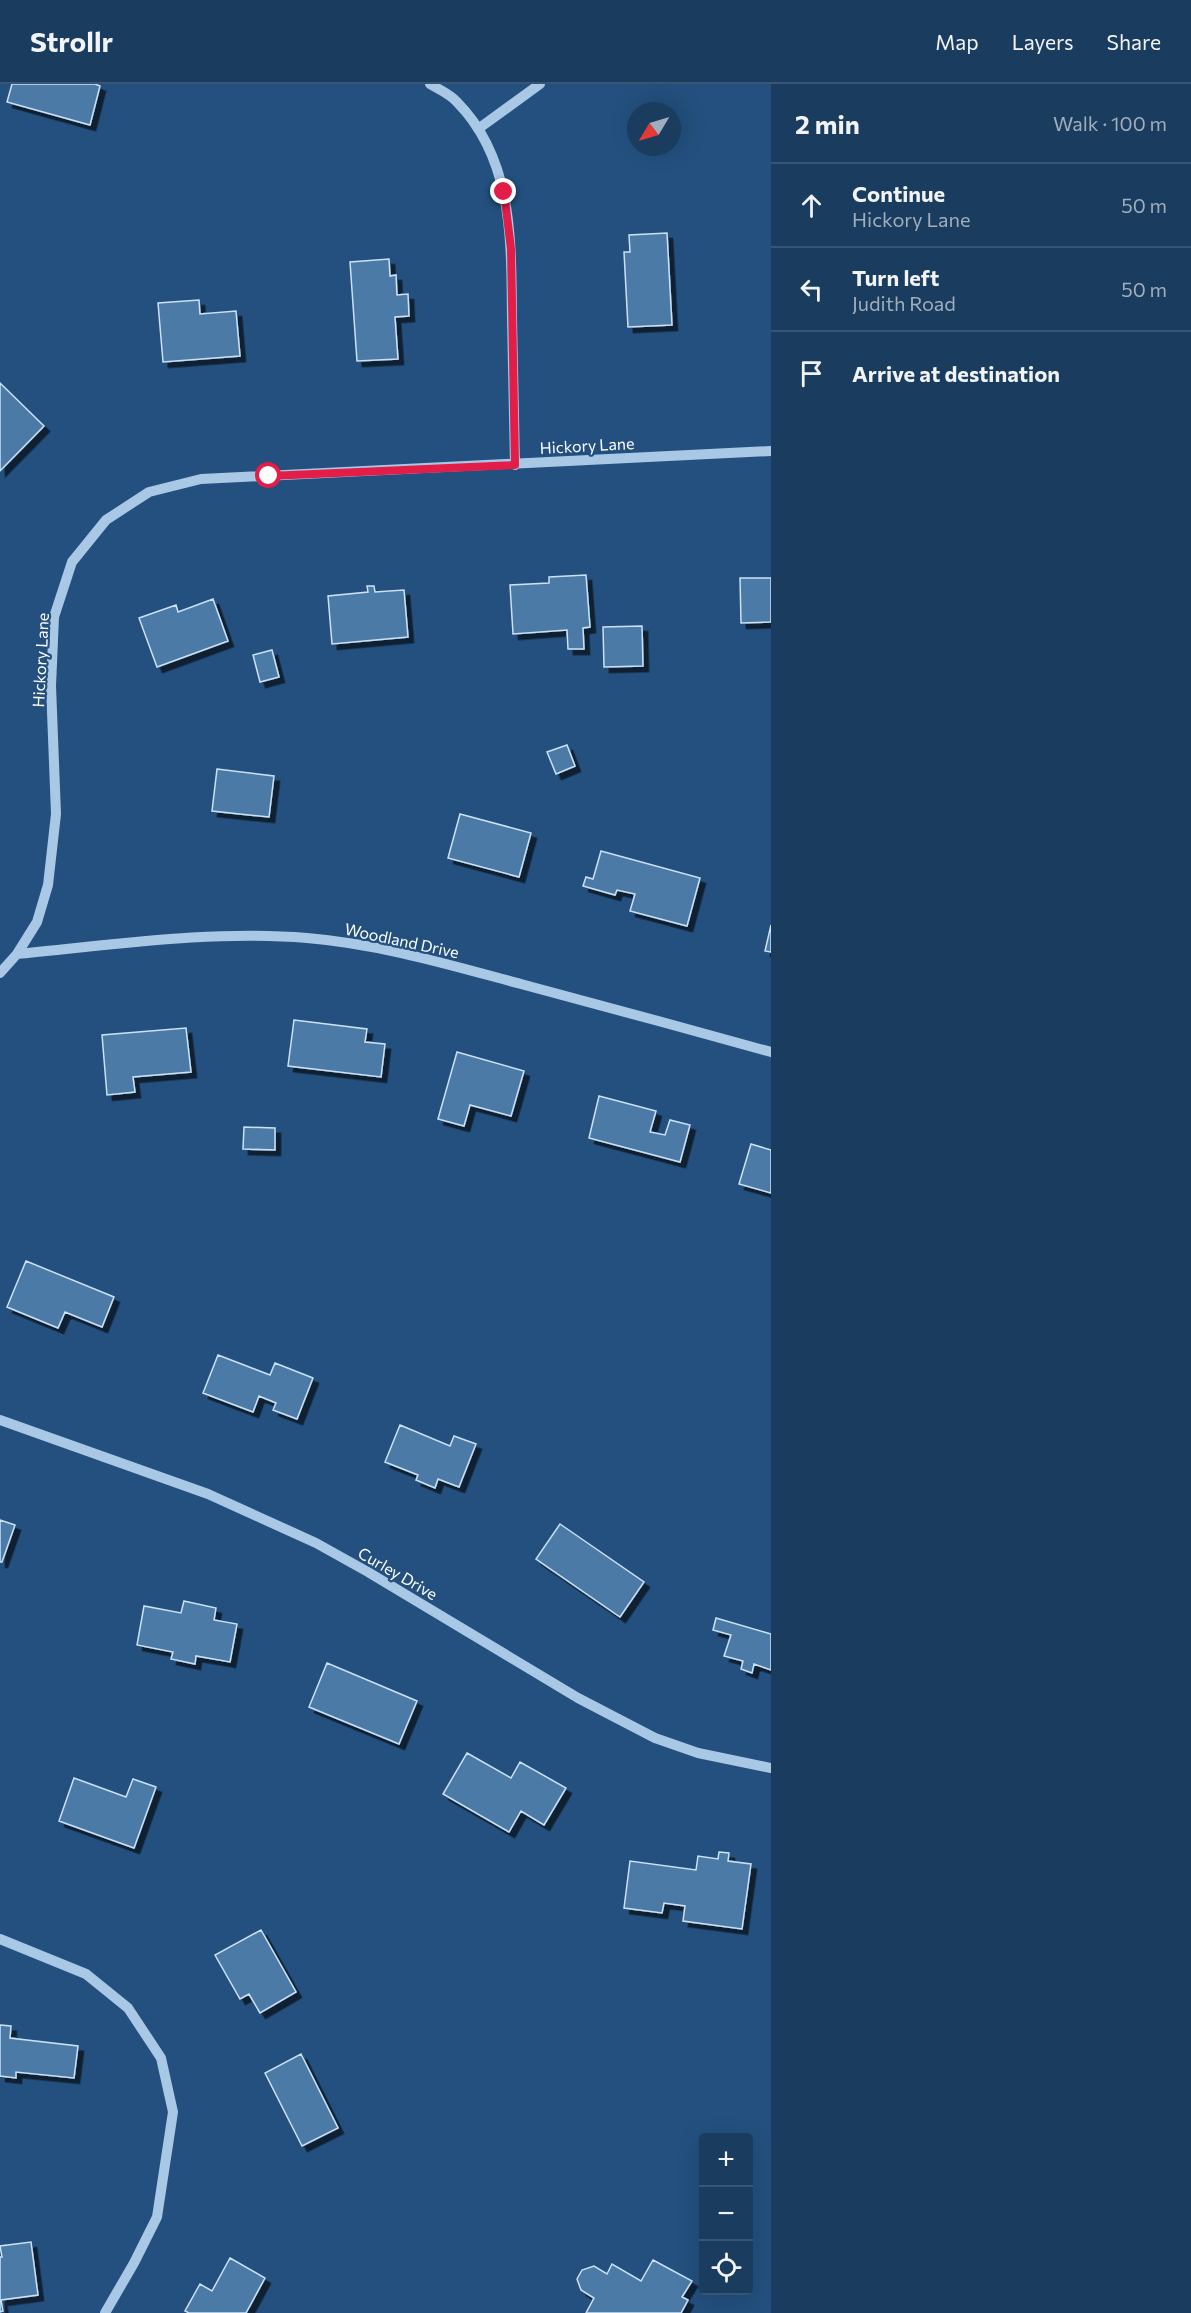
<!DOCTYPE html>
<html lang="en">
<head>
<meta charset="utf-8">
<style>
	:root { --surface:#1a3c5e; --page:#274767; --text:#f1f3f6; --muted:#9fadbc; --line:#385673 }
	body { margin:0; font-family:Commissioner,sans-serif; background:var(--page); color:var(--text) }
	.controls { position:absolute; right:18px; bottom:18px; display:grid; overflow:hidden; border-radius:6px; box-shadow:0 6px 24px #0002 }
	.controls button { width:54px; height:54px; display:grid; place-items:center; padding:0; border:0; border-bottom:2px solid var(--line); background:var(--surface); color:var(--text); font:30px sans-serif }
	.compass { position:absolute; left:627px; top:18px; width:54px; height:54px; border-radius:50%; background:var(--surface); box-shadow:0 6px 24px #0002; rotate:232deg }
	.stop { position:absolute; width:18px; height:18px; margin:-14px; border:4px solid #e11d48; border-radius:50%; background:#fff }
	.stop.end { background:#e11d48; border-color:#fff; box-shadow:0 2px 6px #0008 }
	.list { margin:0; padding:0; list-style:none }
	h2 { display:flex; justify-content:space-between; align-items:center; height:78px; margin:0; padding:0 24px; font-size:26px }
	h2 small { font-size:20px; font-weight:400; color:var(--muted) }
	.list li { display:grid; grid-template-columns:39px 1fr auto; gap:18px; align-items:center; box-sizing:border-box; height:84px; padding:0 24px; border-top:2px solid var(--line) }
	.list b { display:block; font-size:22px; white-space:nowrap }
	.list p { margin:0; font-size:20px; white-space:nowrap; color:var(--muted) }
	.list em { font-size:20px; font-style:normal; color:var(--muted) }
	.icon { flex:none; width:33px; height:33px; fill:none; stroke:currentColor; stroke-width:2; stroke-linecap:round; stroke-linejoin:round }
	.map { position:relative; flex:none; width:771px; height:2229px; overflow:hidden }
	header { display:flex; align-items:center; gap:36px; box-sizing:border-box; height:84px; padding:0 30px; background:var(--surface); border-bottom:2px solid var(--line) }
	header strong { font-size:28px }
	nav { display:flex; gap:33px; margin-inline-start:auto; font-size:21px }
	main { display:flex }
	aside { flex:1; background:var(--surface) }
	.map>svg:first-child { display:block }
</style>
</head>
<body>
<header>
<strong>Strollr</strong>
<nav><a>Map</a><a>Layers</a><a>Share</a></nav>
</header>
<main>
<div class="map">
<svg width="771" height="2229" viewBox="0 0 771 2229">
	<defs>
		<filter id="shadow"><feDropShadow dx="5.5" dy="5.5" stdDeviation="0" flood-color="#0009"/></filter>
	</defs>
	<rect width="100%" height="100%" fill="#23507e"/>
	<!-- building -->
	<path fill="#4b7aa7" stroke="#cbe1f5" stroke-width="1.5" filter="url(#shadow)" d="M12 0H95L100 2 90 41 7 18Z
		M667 149 672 241 628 243 624 168H630L629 151Z
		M389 175 390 192 396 191 397 211 408 210 409 232 395 233 398 275 357 277 350 178Z
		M199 216 200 230 236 227 240 272 163 278 158 219Z
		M0 299 44 342 0 387Z
		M586 491 590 543 583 544 584 565H568L567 546 513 550 510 501 549 499V493Z
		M740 494H771V538L741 539Z
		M367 502H374L375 508 404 506 408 553 332 560 328 512 368 508Z
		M213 515 228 557 157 583 139 534 176 521 178 528Z
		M642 542 643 582 604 583 603 543Z
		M272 566 279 593 260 598 253 571Z
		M567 661 575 682 556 690 547 668Z
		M217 685 274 692 269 733 212 727Z
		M460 730 531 749 519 793 448 774Z
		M601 767 700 794 687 842 630 827 635 810 617 806 615 811 583 802 586 793 593 795Z
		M771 841V868L765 867Z
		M294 936 367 945 365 958 385 960 381 993 288 982Z
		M186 944 191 988 133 993 135 1008 107 1011 102 951Z
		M457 968 524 987 511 1032 470 1021 464 1042 438 1035Z
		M599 1012 656 1027 650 1048 665 1051 670 1036 690 1041 680 1078 589 1054Z
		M244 1043 275 1044V1066L243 1065Z
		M751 1060 771 1066V1109L739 1100Z
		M26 1177 114 1213 102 1243 65 1228 58 1244 7 1223Z
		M218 1271 270 1291 275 1279 313 1294 297 1335 273 1326 276 1319 259 1312 253 1328 203 1309Z
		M400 1341 450 1362 454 1352 476 1360 459 1403 438 1395 435 1404 416 1396 418 1391 385 1378Z
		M0 1436 15 1441 2 1478H0Z
		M560 1440 644 1498 620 1533 536 1475Z
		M184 1517 216 1524 214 1536 237 1540 230 1578 196 1572 195 1580 171 1575 173 1568 137 1561 144 1522 181 1529Z
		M716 1534 771 1550V1586L754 1580 752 1589 741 1585 743 1577 724 1572 731 1551 713 1546Z
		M327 1579 417 1617 399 1660 309 1623Z
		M467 1669 511 1694 520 1678 566 1704 544 1741 521 1727 509 1748 443 1710Z
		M74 1694 126 1713 133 1695 156 1703 134 1764 59 1737Z
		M719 1768 729 1769 728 1777 751 1780 742 1845 683 1837 685 1822 664 1819 662 1829 624 1824 630 1777 696 1786 698 1772 718 1775Z
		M261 1846 296 1908 260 1929 249 1910 240 1915 215 1871Z
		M0 1941 11 1942 10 1954 78 1962 74 1994 16 1988V1994L0 1992Z
		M301 1970 338 2044 302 2062 265 1989Z
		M31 2158 38 2211 1 2216 3 2227 0 2228V2173H2L0 2162Z
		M230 2174 265 2194 246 2229H189L185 2227 200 2200 212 2207Z
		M653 2176 692 2197 682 2213 688 2216 681 2229H586L594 2214 581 2206 577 2195 582 2186 594 2182 607 2190 612 2180 641 2197Z"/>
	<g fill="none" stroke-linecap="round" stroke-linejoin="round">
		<!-- minor -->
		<path stroke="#a8c8e6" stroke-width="10" d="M430 0C438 5 450 10 457 18 514 76 511 158 512 234 513 283 514 332 515 381
			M478 45 540 0
			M17 870C113 861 211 846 307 854 380 860 450 881 521 900 604 922 688 945 771 968
			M0 889 17 870 37 838 48 801 56 730 51 602 54 533 72 478 106 436 149 408 201 395 771 367
			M0 1336 208 1410 316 1459 368 1488 578 1614 655 1654 698 1669 771 1684
			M0 1855 86 1890 128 1924 161 1974 173 2028 157 2133 134 2179 105 2229"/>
	</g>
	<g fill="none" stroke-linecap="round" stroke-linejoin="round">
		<!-- route -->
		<path stroke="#e11d48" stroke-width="8" d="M269 392 515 381 511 165 504 108"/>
	</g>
	<g text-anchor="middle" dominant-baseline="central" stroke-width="4.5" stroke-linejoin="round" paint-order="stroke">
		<!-- street labels -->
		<g font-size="16" fill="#fff" stroke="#23507e">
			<text transform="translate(587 361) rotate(-3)">Hickory Lane</text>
			<text transform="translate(40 576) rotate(-87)">Hickory Lane</text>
			<text transform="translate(402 856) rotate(12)">Woodland Drive</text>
			<text transform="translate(398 1489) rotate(30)">Curley Drive</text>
		</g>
	</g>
</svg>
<div class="controls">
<button>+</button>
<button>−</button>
<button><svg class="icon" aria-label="locate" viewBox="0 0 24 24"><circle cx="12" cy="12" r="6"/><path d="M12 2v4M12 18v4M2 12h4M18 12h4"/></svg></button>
</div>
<svg class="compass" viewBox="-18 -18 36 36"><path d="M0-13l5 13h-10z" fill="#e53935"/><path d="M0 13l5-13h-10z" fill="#9fadbc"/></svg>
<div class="stop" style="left:269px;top:392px"></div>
<div class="stop end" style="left:504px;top:108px"></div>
</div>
<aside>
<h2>2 min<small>Walk · 100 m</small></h2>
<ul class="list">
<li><svg class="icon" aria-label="ahead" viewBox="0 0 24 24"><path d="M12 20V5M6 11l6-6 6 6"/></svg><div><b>Continue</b><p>Hickory Lane</p></div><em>50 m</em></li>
<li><svg class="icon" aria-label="left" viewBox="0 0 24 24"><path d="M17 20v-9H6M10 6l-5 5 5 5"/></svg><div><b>Turn left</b><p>Judith Road</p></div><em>50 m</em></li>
<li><svg class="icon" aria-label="arrive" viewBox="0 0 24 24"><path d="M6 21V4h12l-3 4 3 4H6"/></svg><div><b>Arrive at destination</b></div></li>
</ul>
</aside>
</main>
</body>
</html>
